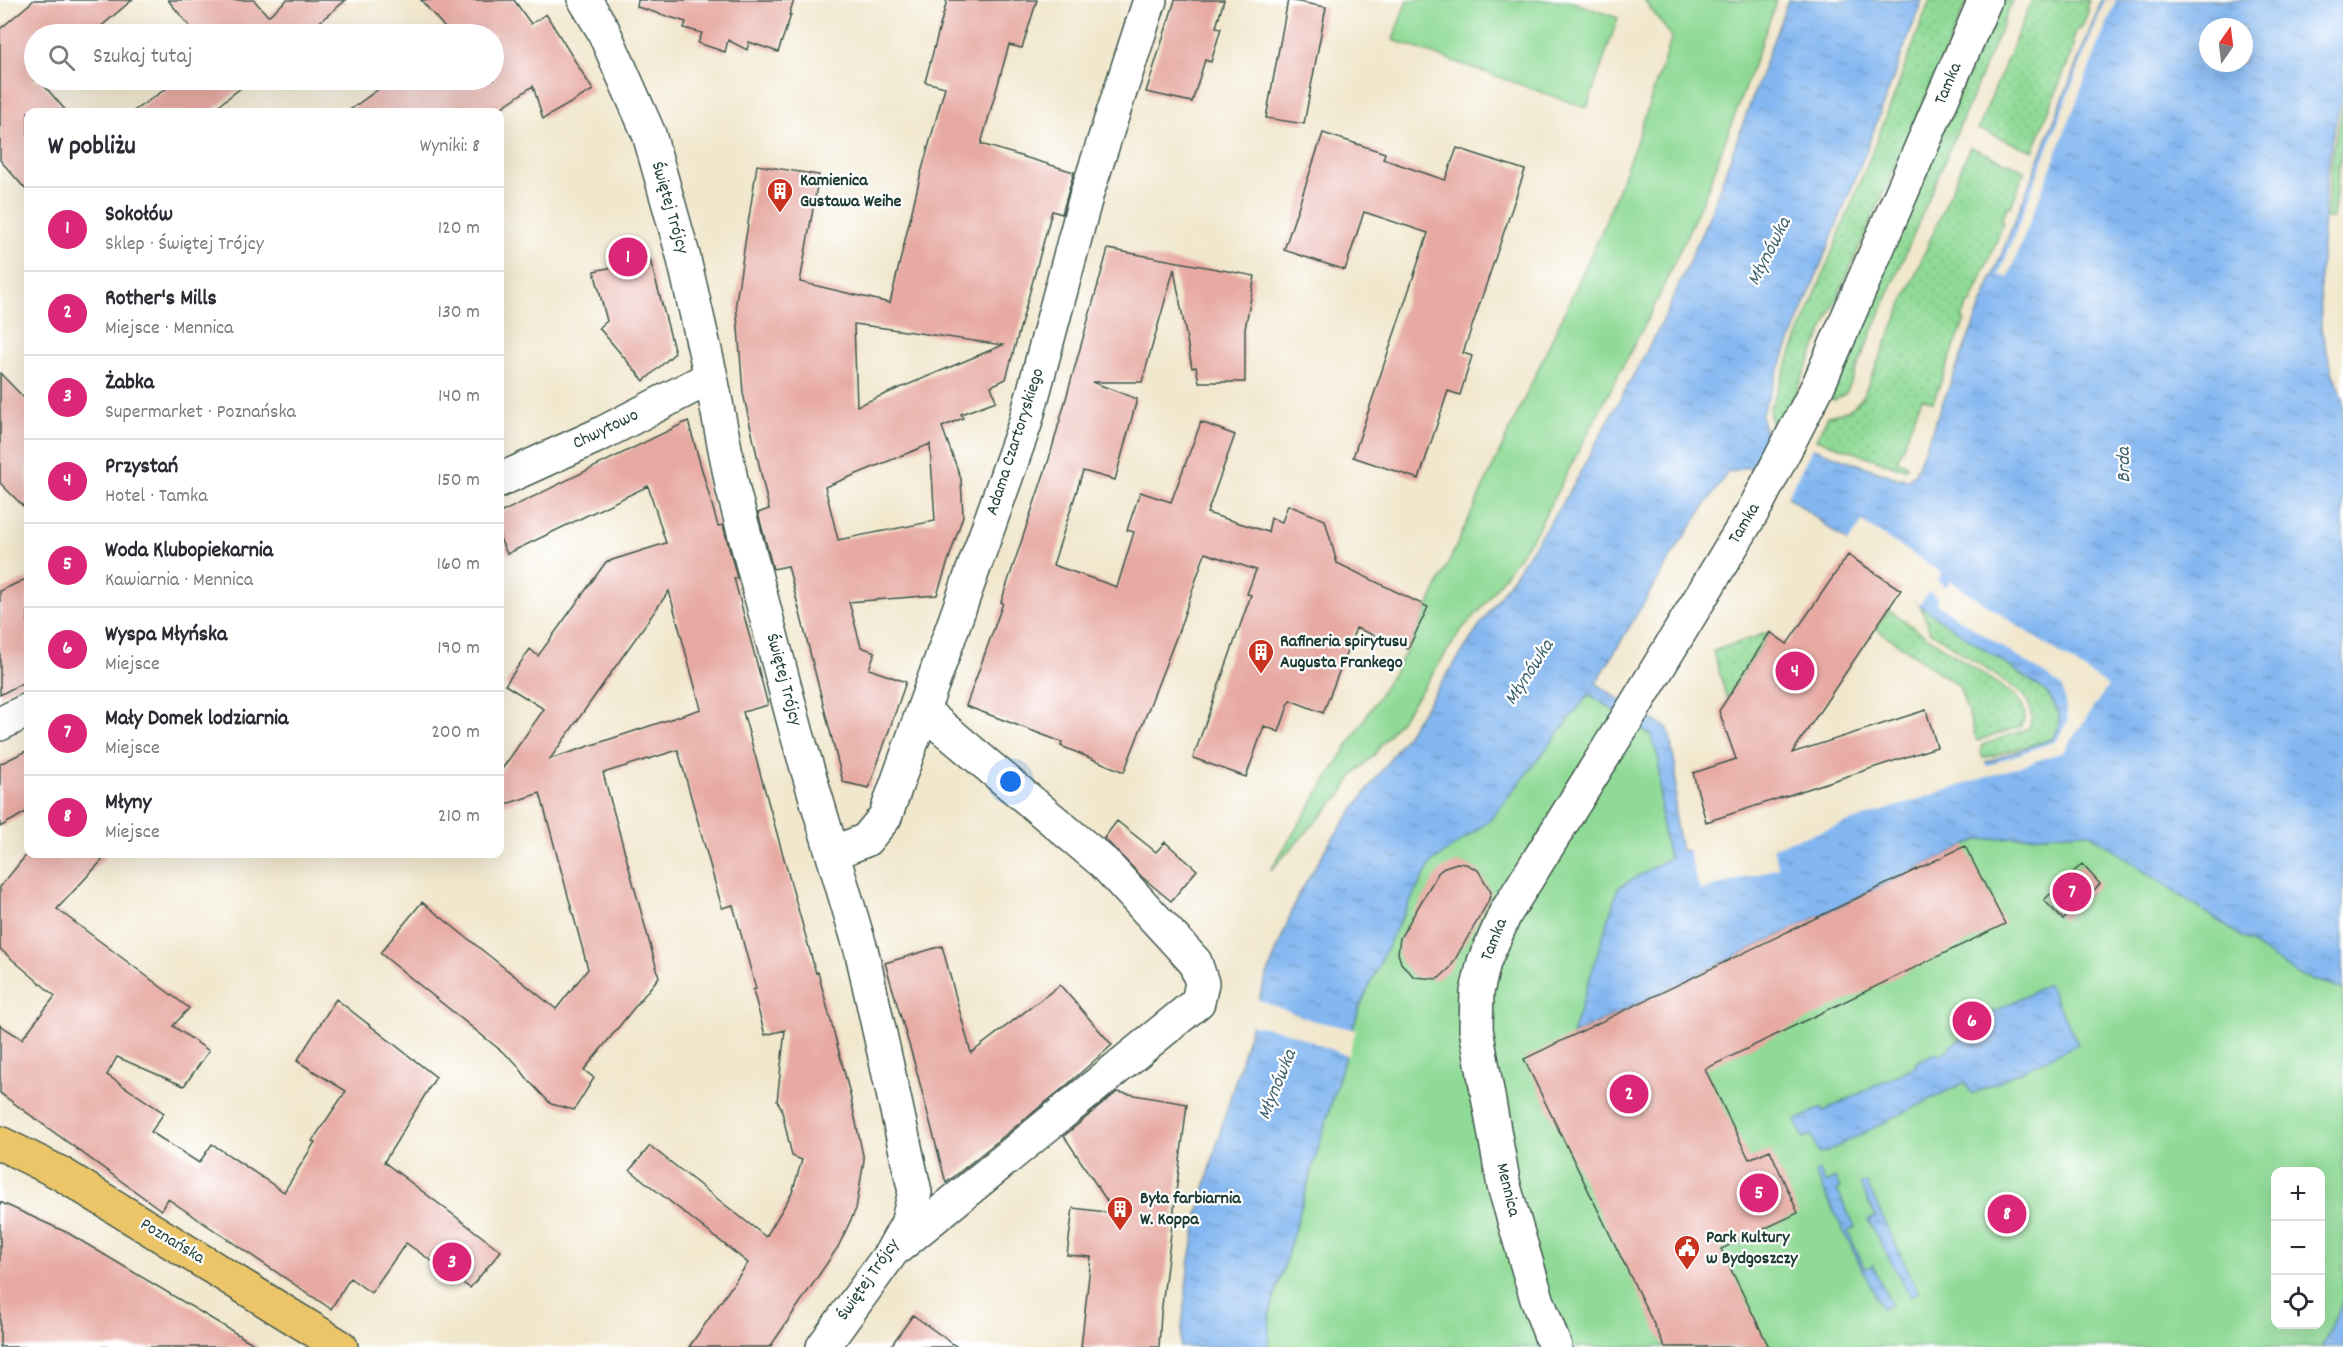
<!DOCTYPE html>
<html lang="pl">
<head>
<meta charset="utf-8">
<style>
	:root { --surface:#fff; --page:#f2f2f3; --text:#2b2b33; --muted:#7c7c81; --line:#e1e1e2; --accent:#db2777 }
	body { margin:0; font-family:Dekko,sans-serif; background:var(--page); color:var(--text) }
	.controls { position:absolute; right:18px; bottom:18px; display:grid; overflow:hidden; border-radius:12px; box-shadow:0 6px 24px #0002 }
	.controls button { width:54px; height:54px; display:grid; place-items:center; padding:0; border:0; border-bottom:2px solid var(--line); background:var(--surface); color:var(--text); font:30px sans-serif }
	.compass { position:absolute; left:2199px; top:18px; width:54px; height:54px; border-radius:50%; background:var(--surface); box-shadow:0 6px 24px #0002; rotate:14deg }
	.you { position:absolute; left:1011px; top:782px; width:21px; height:21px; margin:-15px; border:4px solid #fff; border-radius:50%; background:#1a73e8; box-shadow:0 0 0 9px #1a73e833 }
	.badge { display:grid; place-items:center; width:39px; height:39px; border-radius:50%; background:var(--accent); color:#fff; font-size:20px; font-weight:700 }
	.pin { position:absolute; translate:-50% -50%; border:3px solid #fff; box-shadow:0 2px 6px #0006 }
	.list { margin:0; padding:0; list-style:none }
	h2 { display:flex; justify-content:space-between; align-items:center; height:78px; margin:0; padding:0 24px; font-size:26px }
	h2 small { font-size:20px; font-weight:400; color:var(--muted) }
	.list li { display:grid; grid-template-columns:39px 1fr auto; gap:18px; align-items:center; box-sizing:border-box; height:84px; padding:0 24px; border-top:2px solid var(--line) }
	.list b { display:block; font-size:22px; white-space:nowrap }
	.list p { margin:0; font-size:20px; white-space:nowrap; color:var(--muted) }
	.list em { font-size:20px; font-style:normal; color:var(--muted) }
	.icon { flex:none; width:33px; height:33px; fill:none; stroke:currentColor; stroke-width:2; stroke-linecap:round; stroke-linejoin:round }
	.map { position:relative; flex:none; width:2343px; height:1347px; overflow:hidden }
	.search { position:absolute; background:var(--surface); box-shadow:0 6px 24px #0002; left:24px; top:24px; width:480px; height:66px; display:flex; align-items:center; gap:15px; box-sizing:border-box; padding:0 21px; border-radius:33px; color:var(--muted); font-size:22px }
	.panel { position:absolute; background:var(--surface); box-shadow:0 6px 24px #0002; left:24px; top:108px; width:480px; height:750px; border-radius:12px }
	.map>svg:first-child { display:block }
</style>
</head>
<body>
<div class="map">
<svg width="2343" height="1347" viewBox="0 0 2343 1347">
	<defs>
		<pattern id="grass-dots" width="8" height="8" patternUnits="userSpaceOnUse" patternTransform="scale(1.5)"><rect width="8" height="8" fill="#8fda96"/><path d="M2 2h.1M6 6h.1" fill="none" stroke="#7bbc82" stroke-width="1.8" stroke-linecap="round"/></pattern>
		<pattern id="water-ripples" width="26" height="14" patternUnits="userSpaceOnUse" patternTransform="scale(1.5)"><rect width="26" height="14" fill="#84b7f1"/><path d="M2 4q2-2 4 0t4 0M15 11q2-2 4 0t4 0" fill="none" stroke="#6b96c4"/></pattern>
	</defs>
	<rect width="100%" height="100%" fill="#fff"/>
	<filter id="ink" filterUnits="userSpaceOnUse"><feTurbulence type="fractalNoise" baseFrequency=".0167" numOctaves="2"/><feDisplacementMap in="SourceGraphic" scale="12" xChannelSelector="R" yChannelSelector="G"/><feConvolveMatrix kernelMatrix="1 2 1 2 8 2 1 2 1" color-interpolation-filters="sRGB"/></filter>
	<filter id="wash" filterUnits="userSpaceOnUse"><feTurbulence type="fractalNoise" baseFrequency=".008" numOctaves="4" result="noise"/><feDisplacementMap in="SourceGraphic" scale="24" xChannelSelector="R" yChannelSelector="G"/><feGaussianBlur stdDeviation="1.35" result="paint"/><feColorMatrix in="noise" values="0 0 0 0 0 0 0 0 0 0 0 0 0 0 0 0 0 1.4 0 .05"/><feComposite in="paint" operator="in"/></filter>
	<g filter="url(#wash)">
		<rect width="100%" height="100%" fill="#f1e7cd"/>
		<!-- grass -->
		<path fill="url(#grass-dots)" stroke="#578c65" stroke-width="1.5" d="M1930 0H1968L1781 426 1771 423 1769 410 1890 107Z
			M2001 0H2013L1849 387 1846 393 1835 400 1825 397Z
			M2032 0H2089L2086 7 2089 9 2081 29 2078 28 2072 42 2075 44 2033 151 1978 129Z
			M2343 104V137L2333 218H2326L2333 149Z
			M1970 147 2025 170 2011 207 2008 206 2001 220 2004 222 1971 304H1968L1962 319 1965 320 1933 402 1922 398 1897 461 1908 465 1905 468 1897 467 1816 439 1828 416C1846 412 1854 410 1864 394Z
			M1920 605 2044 690C2057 704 2066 722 2052 739L1983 758 1980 749 1982 745 2029 728C2035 711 2029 700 2016 689L1930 631Z
			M1888 610 2014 695C2023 704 2029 714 2021 726L1977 741 1959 686 1875 628Z
			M1770 632 1727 699 1713 651Z"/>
		<!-- park -->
		<path fill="#8fda96" stroke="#578c65" stroke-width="1.5" fill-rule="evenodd" d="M1407 0H1567L1618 18 1587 108 1393 40Z
			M1644 0H1777L1708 188 1654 307 1536 532 1480 610 1462 629 1413 703 1373 756 1354 774 1342 794 1270 871 1408 649 1428 607 1601 233 1634 148 1672 37Z
			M1589 694 1651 735 1659 760 1661 821 1669 859 1618 888 1729 960 1977 840 2081 832 2090 834 2297 974 2343 989V1302L2322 1347H1268L1270 1314 1359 1008 1396 928 1431 863 1490 820ZM2276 1172H2320V1324H2276Z"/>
		<!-- water -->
		<path fill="url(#water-ripples)" stroke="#527a92" stroke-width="1.5" fill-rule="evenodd" d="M1788 0H1922L1863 159 1761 415 1765 431 1897 478 1908 479 1915 473 2102 0H2343V91L2332 139 2326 185 2320 278 2321 329 2333 374 2343 398V989L2297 974 2090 834 2081 832 1977 840 1572 1035 1618 888 1669 858 1661 821 1659 760 1651 735 1589 694 1490 820 1431 863 1396 928 1359 1008 1270 1313 1268 1347H1180L1188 1271 1198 1215 1216 1147 1262 989 1297 898 1328 845 1395 752 1566 498 1662 323 1710 214ZM2208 27H2244V63H2208ZM1746 467 1756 472 1849 543 1919 605 2044 690C2057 704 2066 722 2052 739L1860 805 1696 849 1681 851 1675 820 1676 770 1668 728 1633 709 1596 683 1674 552 1727 473Z
			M2048 984 2078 1044 1972 1094 1965 1082 1826 1152 1819 1154 1811 1135 1804 1138 1795 1121 1822 1107 1824 1111 1916 1066 1915 1063 1937 1052 1938 1055 1950 1049 1949 1046 1969 1035 1965 1026Z
			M1819 1170 1826 1183 1835 1178 1840 1188 1837 1190 1855 1227 1848 1232 1865 1269 1873 1265 1891 1305 1882 1309 1815 1173Z
			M1866 1182 1918 1292 1910 1296 1868 1220 1876 1217 1860 1184Z
			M2343 1302V1347H2322L2342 1303Z"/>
		<!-- pier -->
		<path fill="#f1e7cd" d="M2105 0H2116L2008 278 1999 275Z
			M1777 432 1814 445 1786 499 1754 474Z
			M1862 522 1942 573 1937 580 1946 587 1951 581 2108 686 2063 752 1773 847 1778 868 1700 891 1687 847 1859 803 1984 759 1986 766 2056 741 2068 721 2062 686 1935 603 1938 598 1929 592 1919 605 1885 580 1847 545Z
			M1256 999 1311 1020 1356 1030 1348 1056 1287 1032 1249 1024Z"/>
		<g id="blocks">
			<!-- building -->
			<path fill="#e7aaa3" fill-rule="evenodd" d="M34 0H132L92 34H34V80H44L41 82 67 112H28V192L0 160V29Z
				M168 0H254L268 16 287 0H346L305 34H196Z
				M421 0H514L531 24 546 14 593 90 543 119 533 86 495 112H347L391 80H494V34H450Z
				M638 0H794L789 15H791L778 52 749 42 747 50 728 40 725 52 698 43 702 33 684 28 686 22 637 7Z
				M947 0H1037L1022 48 1009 45 981 144 1074 172 1062 214 1052 211 1006 379 991 386 996 401 961 414 963 418 942 427 961 479 963 516 937 595 849 602 861 647 875 652 869 669 906 682 869 788 843 782 788 566 773 569 758 513 769 509 743 393 736 302 757 165 819 175 800 282 890 303 921 173 945 87 925 82ZM854 324 884 328 1003 345 857 406ZM930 444 935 521 838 540 825 487Z
				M1175 0H1224L1216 27 1221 28 1211 62 1205 60 1192 102 1146 92Z
				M1288 0 1326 7 1304 124 1266 118Z
				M179 80H251L210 112H132Z
				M1323 133 1385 153 1383 159 1445 180 1457 148 1525 170 1463 353 1472 356 1460 395 1448 391 1419 479 1353 457 1428 233 1364 212 1345 270 1284 250Z
				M1108 249 1255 276 1245 329V382H1199L1196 367 1192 368 1174 269 1142 382H1092L1137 399 1115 480 1083 471 1053 565 1117 587 1134 532 1127 530 1140 492 1171 502 1201 422 1235 435 1207 513 1268 532 1271 518 1282 522 1288 505 1325 520 1337 563 1428 607 1408 649 1356 628 1323 713 1290 700 1279 732 1264 726 1246 777 1193 758 1251 595 1247 594 1256 570 1205 553 1179 630 1124 772 1061 746 1062 742 966 706 1003 603 1001 602 1049 459Z
				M650 259 675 353 644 381 599 328 607 321 594 271Z
				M0 373 28 402V511L0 483Z
				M688 421 718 526 723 525 737 578H734L768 705 743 712 816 973 818 972 849 1090 864 1160 856 1209 838 1247 770 1347H689L748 1263 630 1170 650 1146 766 1237 792 1193 802 1160 792 1156 781 1107 777 1101 785 1030 765 1035 753 990 756 989 733 905 722 908 678 750 603 773 659 977 584 1070 594 1078 574 1110 551 1104 529 1081 515 1062 380 953 422 902 556 1009 588 969 540 793 500 806V772L544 709 505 685 530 649 538 656 606 562 666 543 648 486 507 554 500 538V513ZM669 591 701 709 550 759Z
				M1848 555 1901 590 1792 753 1926 710 1937 747 1706 822 1693 773 1736 759 1719 711 1770 632 1787 644Z
				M28 578V680L0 695V591Z
				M28 750V811L0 827V764Z
				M1117 821 1156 852 1165 842 1197 870 1171 901 1142 877 1104 838Z
				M1965 846 2005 924 1705 1069 1749 1159 1770 1150 1798 1213 1721 1249 1769 1347H1665L1524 1059Z
				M27 854H108L57 909 189 1008 173 1026 209 1051 184 1086 117 1057 107 1075 164 1113 151 1132 199 1163 212 1144 284 1192 315 1142 312 1141 346 1091 297 1061 336 999 436 1077 384 1162 501 1251 470 1288 406 1243 371 1293 350 1278 331 1309 168 1199 161 1210 0 1093V1025L22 1039 55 996 0 949V887Z
				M1457 863 1466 864 1478 870 1491 892 1488 902 1450 968 1438 979 1414 977 1401 963 1398 953 1400 938 1438 873 1445 867Z
				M2082 864 2100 884 2063 920 2044 900Z
				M942 946 971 1053 1060 985 1112 1045 1068 1084 946 1183 915 1065 885 963Z
				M1117 1092 1187 1104 1161 1314 1159 1347H1081L1091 1257 1067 1255 1073 1208 1115 1213 1064 1136Z
				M0 1202 68 1233 259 1347H0Z
				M913 1315 957 1347H890Z"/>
		</g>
	</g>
	<g filter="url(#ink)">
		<use href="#blocks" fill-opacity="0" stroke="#3e564b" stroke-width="1.5"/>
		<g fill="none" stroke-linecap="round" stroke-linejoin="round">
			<!-- minor casing -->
			<g stroke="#3e564b" stroke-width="36">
				<path id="minor" d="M585 0 603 30 649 134 683 255 711 377 733 490 797 734 862 953 915 1192 907 1224 891 1253 823 1347
					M500 480 601 434 711 377
					M0 724 28 710
					M833 853 866 840 885 817 1025 424 1087 193 1150 0
					M898 1247 1198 1002 1202 983 1195 962 1104 863 923 711
					M1555 1347 1537 1299 1504 1186 1476 1029 1477 992 1484 962 1505 914 1633 709 1756 506 1818 386 1985 0"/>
			</g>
			<!-- major casing -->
			<g stroke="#3e564b" stroke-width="36">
				<path id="major" d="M0 1143 60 1173 341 1347"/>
			</g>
			<!-- minor -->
			<use href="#minor" stroke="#fff" stroke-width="33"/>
			<!-- major -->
			<use href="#major" stroke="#edc569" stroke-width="33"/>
		</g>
	</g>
	<!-- icons -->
	<defs>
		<g id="building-pin" transform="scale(1.35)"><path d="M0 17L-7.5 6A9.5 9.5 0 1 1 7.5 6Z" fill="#c8321e" stroke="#fff"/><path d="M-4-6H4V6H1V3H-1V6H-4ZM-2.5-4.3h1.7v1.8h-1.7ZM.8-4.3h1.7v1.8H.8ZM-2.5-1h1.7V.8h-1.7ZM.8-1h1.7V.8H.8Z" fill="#fff"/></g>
		<g id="civic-pin" transform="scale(1.35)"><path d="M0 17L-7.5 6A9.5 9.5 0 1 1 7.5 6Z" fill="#c8321e" stroke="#fff"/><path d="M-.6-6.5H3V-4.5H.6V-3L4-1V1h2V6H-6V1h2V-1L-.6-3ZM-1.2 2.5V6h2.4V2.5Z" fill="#fff"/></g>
	</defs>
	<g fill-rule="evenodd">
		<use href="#building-pin" x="780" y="191"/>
		<use href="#building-pin" x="1261" y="652"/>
		<use href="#building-pin" x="1120" y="1209"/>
		<use href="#civic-pin" x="1687" y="1248"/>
	</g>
	<g text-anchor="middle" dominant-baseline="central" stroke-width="4.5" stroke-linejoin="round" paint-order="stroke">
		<!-- street labels -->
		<g font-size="18" fill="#1f3d34" stroke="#fff">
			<text transform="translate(1949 84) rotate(-67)">Tamka</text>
			<text transform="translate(669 208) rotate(74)">Świętej Trójcy</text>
			<text transform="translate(606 430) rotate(-26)">Chwytowo</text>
			<text transform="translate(1016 442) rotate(-72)">Adama Czartoryskiego</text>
			<text transform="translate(1745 524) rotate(-59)">Tamka</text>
			<text transform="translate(783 680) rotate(75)">Świętej Trójcy</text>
			<text transform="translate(1495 940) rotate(-68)">Tamka</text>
			<text transform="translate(1507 1190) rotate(76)">Mennica</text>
			<text transform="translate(172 1242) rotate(31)">Poznańska</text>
			<text transform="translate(869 1280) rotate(-55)">Świętej Trójcy</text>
		</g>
		<!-- poi labels -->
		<g font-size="18" font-weight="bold" fill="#1f3d34" stroke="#fff" text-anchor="start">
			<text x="800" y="181">Kamienica<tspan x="800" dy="21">Gustawa Weihe</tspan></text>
			<text x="1280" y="642">Rafineria spirytusu<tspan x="1280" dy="21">Augusta Frankego</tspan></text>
			<text x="1140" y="1199">Była farbiarnia<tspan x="1140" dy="21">W. Koppa</tspan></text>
			<text x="1706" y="1238">Park Kultury<tspan x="1706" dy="21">w Bydgoszczy</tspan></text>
		</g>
		<!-- water labels -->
		<g font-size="20" font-style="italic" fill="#3d626d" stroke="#fff">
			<text transform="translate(1770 252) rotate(-63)">Młynówka</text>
			<text transform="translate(2125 465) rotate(-91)">Brda</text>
			<text transform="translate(1530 673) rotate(-57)">Młynówka</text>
			<text transform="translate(1278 1085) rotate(-68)">Młynówka</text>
		</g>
	</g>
</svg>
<div class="controls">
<button>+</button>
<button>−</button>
<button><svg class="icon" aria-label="locate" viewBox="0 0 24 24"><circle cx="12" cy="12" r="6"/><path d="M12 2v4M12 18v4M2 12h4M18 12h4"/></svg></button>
</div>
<svg class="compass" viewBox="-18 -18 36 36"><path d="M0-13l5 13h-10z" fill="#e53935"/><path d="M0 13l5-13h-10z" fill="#7c7c81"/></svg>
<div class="you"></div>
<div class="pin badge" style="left:628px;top:257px">1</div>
<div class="pin badge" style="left:1629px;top:1094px">2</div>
<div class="pin badge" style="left:452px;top:1262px">3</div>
<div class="pin badge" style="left:1795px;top:671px">4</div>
<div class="pin badge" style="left:1759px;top:1193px">5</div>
<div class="pin badge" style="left:1972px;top:1021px">6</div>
<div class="pin badge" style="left:2072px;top:892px">7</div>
<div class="pin badge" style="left:2007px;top:1214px">8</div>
<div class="search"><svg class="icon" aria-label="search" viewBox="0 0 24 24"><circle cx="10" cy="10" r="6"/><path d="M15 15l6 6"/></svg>Szukaj tutaj</div>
<section class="panel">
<h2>W pobliżu<small>Wyniki: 8</small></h2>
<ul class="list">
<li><span class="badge">1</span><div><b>Sokołów</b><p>Sklep · Świętej Trójcy</p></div><em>120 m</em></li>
<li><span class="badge">2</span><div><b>Rother's Mills</b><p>Miejsce · Mennica</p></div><em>130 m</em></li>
<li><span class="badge">3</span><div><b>Żabka</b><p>Supermarket · Poznańska</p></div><em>140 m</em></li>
<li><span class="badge">4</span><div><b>Przystań</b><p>Hotel · Tamka</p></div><em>150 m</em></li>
<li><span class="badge">5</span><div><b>Woda Klubopiekarnia</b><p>Kawiarnia · Mennica</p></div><em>160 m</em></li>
<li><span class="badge">6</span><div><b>Wyspa Młyńska</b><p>Miejsce</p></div><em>190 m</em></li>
<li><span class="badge">7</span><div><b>Mały Domek lodziarnia</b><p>Miejsce</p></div><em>200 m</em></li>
<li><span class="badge">8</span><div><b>Młyny</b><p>Miejsce</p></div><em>210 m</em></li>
</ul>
</section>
</div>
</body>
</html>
